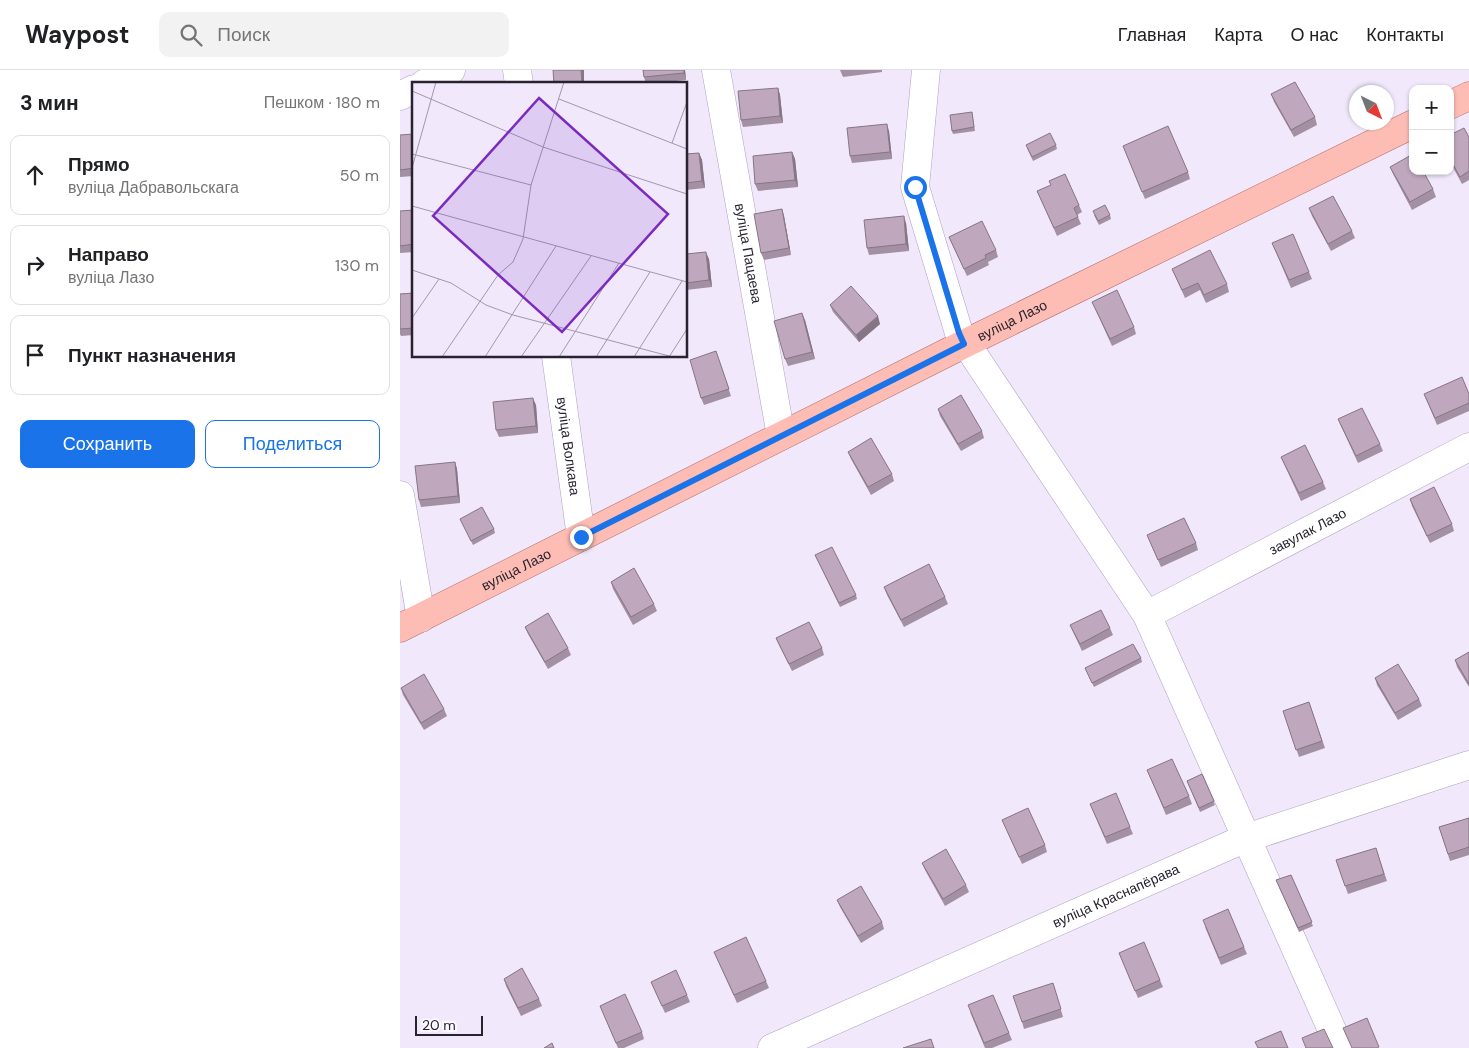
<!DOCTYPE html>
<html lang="ru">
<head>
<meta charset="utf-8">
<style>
	:root { --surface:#fff; --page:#f2f2f2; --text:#202124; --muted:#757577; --line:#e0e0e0; --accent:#1a73e8 }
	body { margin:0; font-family:"DM Sans",sans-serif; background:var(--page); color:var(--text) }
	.controls { position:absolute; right:15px; top:15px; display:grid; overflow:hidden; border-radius:10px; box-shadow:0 1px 4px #0004 }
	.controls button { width:45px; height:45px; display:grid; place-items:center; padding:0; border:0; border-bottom:1px solid var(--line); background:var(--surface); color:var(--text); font:25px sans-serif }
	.compass { position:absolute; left:949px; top:15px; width:45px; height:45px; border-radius:50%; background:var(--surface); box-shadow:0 1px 4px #0004; rotate:138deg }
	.scale { position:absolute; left:15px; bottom:12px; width:68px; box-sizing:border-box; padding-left:5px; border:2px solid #292330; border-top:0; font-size:14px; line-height:18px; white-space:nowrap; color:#292330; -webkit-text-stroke:4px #fbf8ff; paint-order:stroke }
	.stop { position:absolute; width:15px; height:15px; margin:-11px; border:4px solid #1a73e8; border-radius:50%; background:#fff }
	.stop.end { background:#1a73e8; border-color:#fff; box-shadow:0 1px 5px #0008 }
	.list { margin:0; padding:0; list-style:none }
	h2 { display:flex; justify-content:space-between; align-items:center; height:65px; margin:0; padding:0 20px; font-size:21px }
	h2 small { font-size:16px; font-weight:400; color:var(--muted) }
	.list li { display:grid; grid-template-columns:32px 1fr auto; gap:15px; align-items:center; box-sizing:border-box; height:80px; margin:0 10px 10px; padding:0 10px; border:1px solid var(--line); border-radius:10px }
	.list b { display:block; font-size:19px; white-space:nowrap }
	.list p { margin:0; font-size:16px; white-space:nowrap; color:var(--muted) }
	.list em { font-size:16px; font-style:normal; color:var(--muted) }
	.actions { display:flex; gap:10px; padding:15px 20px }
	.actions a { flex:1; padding:11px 0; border:1px solid var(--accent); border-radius:10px; text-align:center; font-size:18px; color:var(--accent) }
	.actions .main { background:var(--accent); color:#fff }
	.icon { flex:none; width:28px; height:28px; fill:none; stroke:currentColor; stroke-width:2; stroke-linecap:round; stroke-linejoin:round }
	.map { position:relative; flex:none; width:1069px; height:978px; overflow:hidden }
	header { display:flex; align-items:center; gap:30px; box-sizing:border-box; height:70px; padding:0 25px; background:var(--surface); border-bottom:1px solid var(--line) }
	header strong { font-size:24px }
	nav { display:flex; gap:28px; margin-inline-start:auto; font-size:18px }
	.search { width:350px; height:45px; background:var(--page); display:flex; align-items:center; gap:12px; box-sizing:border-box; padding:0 18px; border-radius:10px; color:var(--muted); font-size:19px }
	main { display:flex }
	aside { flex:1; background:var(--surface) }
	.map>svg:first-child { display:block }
</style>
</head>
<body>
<header>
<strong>Waypost</strong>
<div class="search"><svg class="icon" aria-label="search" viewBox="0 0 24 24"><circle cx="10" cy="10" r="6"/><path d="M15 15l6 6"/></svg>Поиск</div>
<nav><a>Главная</a><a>Карта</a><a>О нас</a><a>Контакты</a></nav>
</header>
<main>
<aside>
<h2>3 мин<small>Пешком · 180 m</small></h2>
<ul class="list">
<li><svg class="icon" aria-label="ahead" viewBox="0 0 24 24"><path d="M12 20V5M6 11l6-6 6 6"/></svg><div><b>Прямо</b><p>вуліца Дабравольскага</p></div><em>50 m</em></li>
<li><svg class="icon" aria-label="right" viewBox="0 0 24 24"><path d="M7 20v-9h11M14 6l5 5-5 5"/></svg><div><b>Направо</b><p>вуліца Лазо</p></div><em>130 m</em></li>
<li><svg class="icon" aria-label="arrive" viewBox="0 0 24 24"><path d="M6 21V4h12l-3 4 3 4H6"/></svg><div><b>Пункт назначения</b></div></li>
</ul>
<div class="actions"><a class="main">Сохранить</a><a>Поделиться</a></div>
</aside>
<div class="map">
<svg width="1069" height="978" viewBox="0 0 1069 978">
	<rect width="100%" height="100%" fill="#f1e8fc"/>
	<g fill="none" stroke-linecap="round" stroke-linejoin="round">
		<!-- minor casing -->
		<g stroke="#afa0c0" stroke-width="29">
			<g id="minor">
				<path d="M117 0 119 14"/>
				<path id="s1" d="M316 0 381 366"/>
				<path d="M526 0 515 117 559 263 747 545 940 978"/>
				<path d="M24 14 51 0"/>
				<path d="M0 26 14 19"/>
				<path id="s2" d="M156 286 181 467"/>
				<path d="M0 425 21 548"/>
				<path id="s3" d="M747 545 1069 377"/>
				<path id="s4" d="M372 978 846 768 1069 695"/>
			</g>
		</g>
		<!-- major casing -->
		<g stroke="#b26a65" stroke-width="29">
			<g id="major">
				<path d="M1050 35 1069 26"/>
				<path id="s5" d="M0 558 564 274 1013 54"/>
			</g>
		</g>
		<!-- minor -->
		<use href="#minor" stroke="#fff" stroke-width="28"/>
		<!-- major -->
		<use href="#major" stroke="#fdbdb4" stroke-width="28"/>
	</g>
	<!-- wall -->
	<path fill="#a490a3" d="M243 0H285L286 10 246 14 244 7Z
		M440 0H482V2L443 7Z
		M378 18 380 25 383 53 343 57 341 50Z
		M871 24 915 47 917 55 894 67 874 32Z
		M572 42 575 61 553 64 552 61Z
		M489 61 492 89 452 93 450 86Z
		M0 65H14V106L0 107Z
		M1050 65 1069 67V110L1062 114 1050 92Z
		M656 75 657 79 633 91 627 78Z
		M723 76 788 102 790 109 745 129Z
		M392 82 395 89 398 117 358 121 355 114Z
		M299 83 302 90 305 118 286 120V84Z
		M990 97 1033 119 1036 127 1012 140 993 104Z
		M637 121 679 135 682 142 677 145 681 154 657 166Z
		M909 138 952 161 955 168 931 181 912 146Z
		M382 139 384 146 391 185 364 190 361 183Z
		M14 140V182L0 183V141Z
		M694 145H710L711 149 699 155Z
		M506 153 509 181 469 185 467 178Z
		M549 167 596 180 598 187 588 192 589 195 567 206 552 174Z
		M872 173 909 202 912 209 891 218Z
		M286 184 309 189 312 217 286 220Z
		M772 199 827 214 829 222 806 233 800 220 785 228Z
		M14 223V265L1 266 0 264V224Z
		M692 232 734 257 736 264 712 276Z
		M430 235 480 254 459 272 433 242Z
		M405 250 415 289 388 296 385 289Z
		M316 281 331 326 304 335 301 328Z
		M1024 324H1069V341L1037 355Z
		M136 335 138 363 99 367 96 360Z
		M538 339 582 361 584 368 561 381 540 346Z
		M938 349 980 374 983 381 958 393 941 356Z
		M448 382 492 404 494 411 471 425 451 389Z
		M881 387 923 412 926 419 901 431 884 394Z
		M55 392 57 399 60 433 21 437 19 430Z
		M1010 429 1052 454 1054 461 1030 473 1012 436Z
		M60 449 94 459 95 463 73 475Z
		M747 465 796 473 798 480 761 497Z
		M415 485 456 525 457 529 440 537Z
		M211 512 254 534 257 541 233 555 213 519Z
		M484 517 545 527 548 534 504 557 487 525Z
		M670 555 710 558 713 565 682 581 673 562Z
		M125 557 168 578 171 585 148 599 128 564Z
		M376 568 422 578 424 585 392 601 379 575Z
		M1069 582V617L1057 597 1055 590Z
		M741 588 742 592 694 617 685 598Z
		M975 608 1019 629 1022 636 998 650 977 615Z
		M1 618 44 639 47 646 24 660 3 625Z
		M909 632 925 678 899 687 883 641Z
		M747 700 789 726 792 734 766 745Z
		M802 704 815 735 800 742 787 711Z
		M690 734 730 757 733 764 707 774Z
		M1069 748V785L1050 791 1039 757Z
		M602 750 645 775 647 782 622 794Z
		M976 778 987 811 948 824 936 790Z
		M522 793 566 815 569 822 545 836 525 800Z
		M891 805 913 856 899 862 876 810Z
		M437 830 482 852 484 859 461 873 440 837Z
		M805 857 844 877 847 884 821 895Z
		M314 882 366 911 369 918 337 933Z
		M722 890 760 910 763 917 738 928Z
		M104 909 139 929 142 936 121 946 106 916Z
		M251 912 287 925 290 932 265 943Z
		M653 913 663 947 624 959 622 952Z
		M200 936 242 962 244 969 224 978H218Z
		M570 942 609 963 612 970 592 978H585Z"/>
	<!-- shaded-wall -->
	<path fill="#867584" d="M181 0H184V14H182Z
		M284 0H285L286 10 284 3Z
		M378 18 380 25 383 53 380 46Z
		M487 54 489 61 492 89 490 82Z
		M392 82 395 89 398 117 395 110Z
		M299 83 302 90 305 118 302 111Z
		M382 139 384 146 391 185 389 178Z
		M504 146 506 153 509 181 506 174Z
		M306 182 309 189 312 217 309 210Z
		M402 243 405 250 415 289 412 282Z
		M478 246 480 254 459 272 456 265Z
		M133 328 136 335 138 363 136 356Z
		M55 392 57 399 60 433 58 426Z"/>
	<!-- building -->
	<path fill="#bfa7bd" stroke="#867584" d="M153 0H181L182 14H154Z
		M243 0H284V3L244 7Z
		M895 12 915 47 891 60 871 24Z
		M378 18 380 46 341 50 338 21Z
		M572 42 574 57 552 61 550 45Z
		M487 54 490 82 450 86 447 58Z
		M768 56 788 102 742 122 723 76Z
		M1064 58 1069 67V101L1060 107 1050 89V65Z
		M650 63 656 75 632 87 626 75Z
		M13 64 14 98 0 100V65Z
		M392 82 395 110 355 114 353 86Z
		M299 83 302 111 286 113V84Z
		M1013 84V101H1023L1033 119 1010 132 990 97Z
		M665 104 679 135 674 138 678 147 654 158 637 121 651 115 649 111Z
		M933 126 952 161 928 174 909 138Z
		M705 135 710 145 698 151 693 141Z
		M382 139 389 178 361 183 354 144Z
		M14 140V174L0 176V141Z
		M504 146 506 174 467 178 464 150Z
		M582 151 596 180 585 185 586 188 564 199 549 167Z
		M893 164 909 202 889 210 872 173Z
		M810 180 827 214 804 225 798 213 782 220 772 199Z
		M306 182 309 210 286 213V184Z
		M451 216 478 246 456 265 430 235Z
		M717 220 734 257 710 269 692 232Z
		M14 223V258L0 259V224Z
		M402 243 412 282 385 289 374 251Z
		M316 281 329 319 301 328 290 290Z
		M1062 307 1069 324V333L1035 348 1024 324Z
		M561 325 582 361 558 374 538 339Z
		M133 328 136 356 96 360 93 332Z
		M962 338 980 374 956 386 938 349Z
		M471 368 492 404 468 417 448 382Z
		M905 375 923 412 899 423 881 387Z
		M55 392 58 426 19 430 15 396Z
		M1034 417 1052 454 1027 466 1010 429Z
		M82 437 94 459 71 471 60 449Z
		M784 448 796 473 758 490 747 465Z
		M432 477 456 525 439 533 415 485Z
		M529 494 545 527 501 550 484 517Z
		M234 498 254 534 231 547 211 512Z
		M701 540 710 558 680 574 670 555Z
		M148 543 168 578 145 592 125 557Z
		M409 552 422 578 389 594 376 568Z
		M733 574 741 588 692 613 685 598Z
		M1069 582V614L1055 590Z
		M998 594 1019 629 995 643 975 608Z
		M24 604 44 639 21 653 1 618Z
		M909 632 922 671 896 680 883 641Z
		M772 689 789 726 764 738 747 700Z
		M802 704 814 731 799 738 787 711Z
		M716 723 730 757 705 767 690 734Z
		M628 738 645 775 619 787 602 750Z
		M1069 748V777L1048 784 1039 757Z
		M976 778 984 804 945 816 936 790Z
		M546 779 566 815 543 829 522 793Z
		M891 805 912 852 898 858 876 810Z
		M461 816 482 852 458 866 437 830Z
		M828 839 844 877 819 888 803 850Z
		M346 867 366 911 334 925 314 882Z
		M744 872 760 910 735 921 719 883Z
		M122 898 139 929 118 938 104 909Z
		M276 900 287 925 262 936 251 912Z
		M653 913 661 939 622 952 613 926Z
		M225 924 242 962 216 973 200 936Z
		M593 925 609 963 584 973 568 935Z
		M967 948 979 977 977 978H952L943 958Z
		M924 959 933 978H906L902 968Z
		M881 961 888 978H858L855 972Z
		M531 969 534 978H503Z
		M152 973 154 978H144Z"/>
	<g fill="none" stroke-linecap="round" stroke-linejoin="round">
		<!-- route -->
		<path stroke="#1a73e8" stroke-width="6" d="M181 467 564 274 559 263 515 117"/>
	</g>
	<g text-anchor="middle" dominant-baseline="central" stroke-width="4" stroke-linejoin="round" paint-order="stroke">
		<!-- street labels -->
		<g font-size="14" fill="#292330" stroke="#fbf8ff">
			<text stroke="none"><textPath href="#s1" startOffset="186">вуліца Пацаева</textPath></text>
			<text stroke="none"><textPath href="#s5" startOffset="685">вуліца Лазо</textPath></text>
			<text stroke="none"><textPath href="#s2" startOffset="91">вуліца Волкава</textPath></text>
			<text stroke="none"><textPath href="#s3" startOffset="181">завулак Лазо</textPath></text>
			<text stroke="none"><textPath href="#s5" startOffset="130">вуліца Лазо</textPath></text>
			<text stroke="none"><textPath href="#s4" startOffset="376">вуліца Краснапёрава</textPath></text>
		</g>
	</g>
	<!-- overview -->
	<g transform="translate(12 12)">
		<rect width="275" height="275" fill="#f1e8fc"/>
		<path fill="none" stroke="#a199aa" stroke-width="1" d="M0 9 131 65 275 112M147 17 275 67M260 61 275 20M0 72 119 103M0 86 24 0M0 124 275 200M0 188 39 201 74 223 101 233 261 275M0 236 27 197M30 275 86 193 101 180 111 157 119 103 152 0M73 275 144 164M109 275 179 174M147 275 207 181M184 275 238 190M222 275 270 199M257 275 275 247"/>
		<path fill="#7b2cbf" fill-opacity="0.15" stroke="#7b2cbf" stroke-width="2.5" d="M127 16 256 132 150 250 21 134Z"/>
		<rect width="275" height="275" fill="none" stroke="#292330" stroke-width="2.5"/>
	</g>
</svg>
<div class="controls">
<button>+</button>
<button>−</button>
</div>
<svg class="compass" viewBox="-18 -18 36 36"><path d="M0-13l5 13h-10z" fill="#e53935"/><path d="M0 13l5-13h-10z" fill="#757577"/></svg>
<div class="scale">20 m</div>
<div class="stop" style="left:515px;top:117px"></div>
<div class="stop end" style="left:181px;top:467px"></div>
</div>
</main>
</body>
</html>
